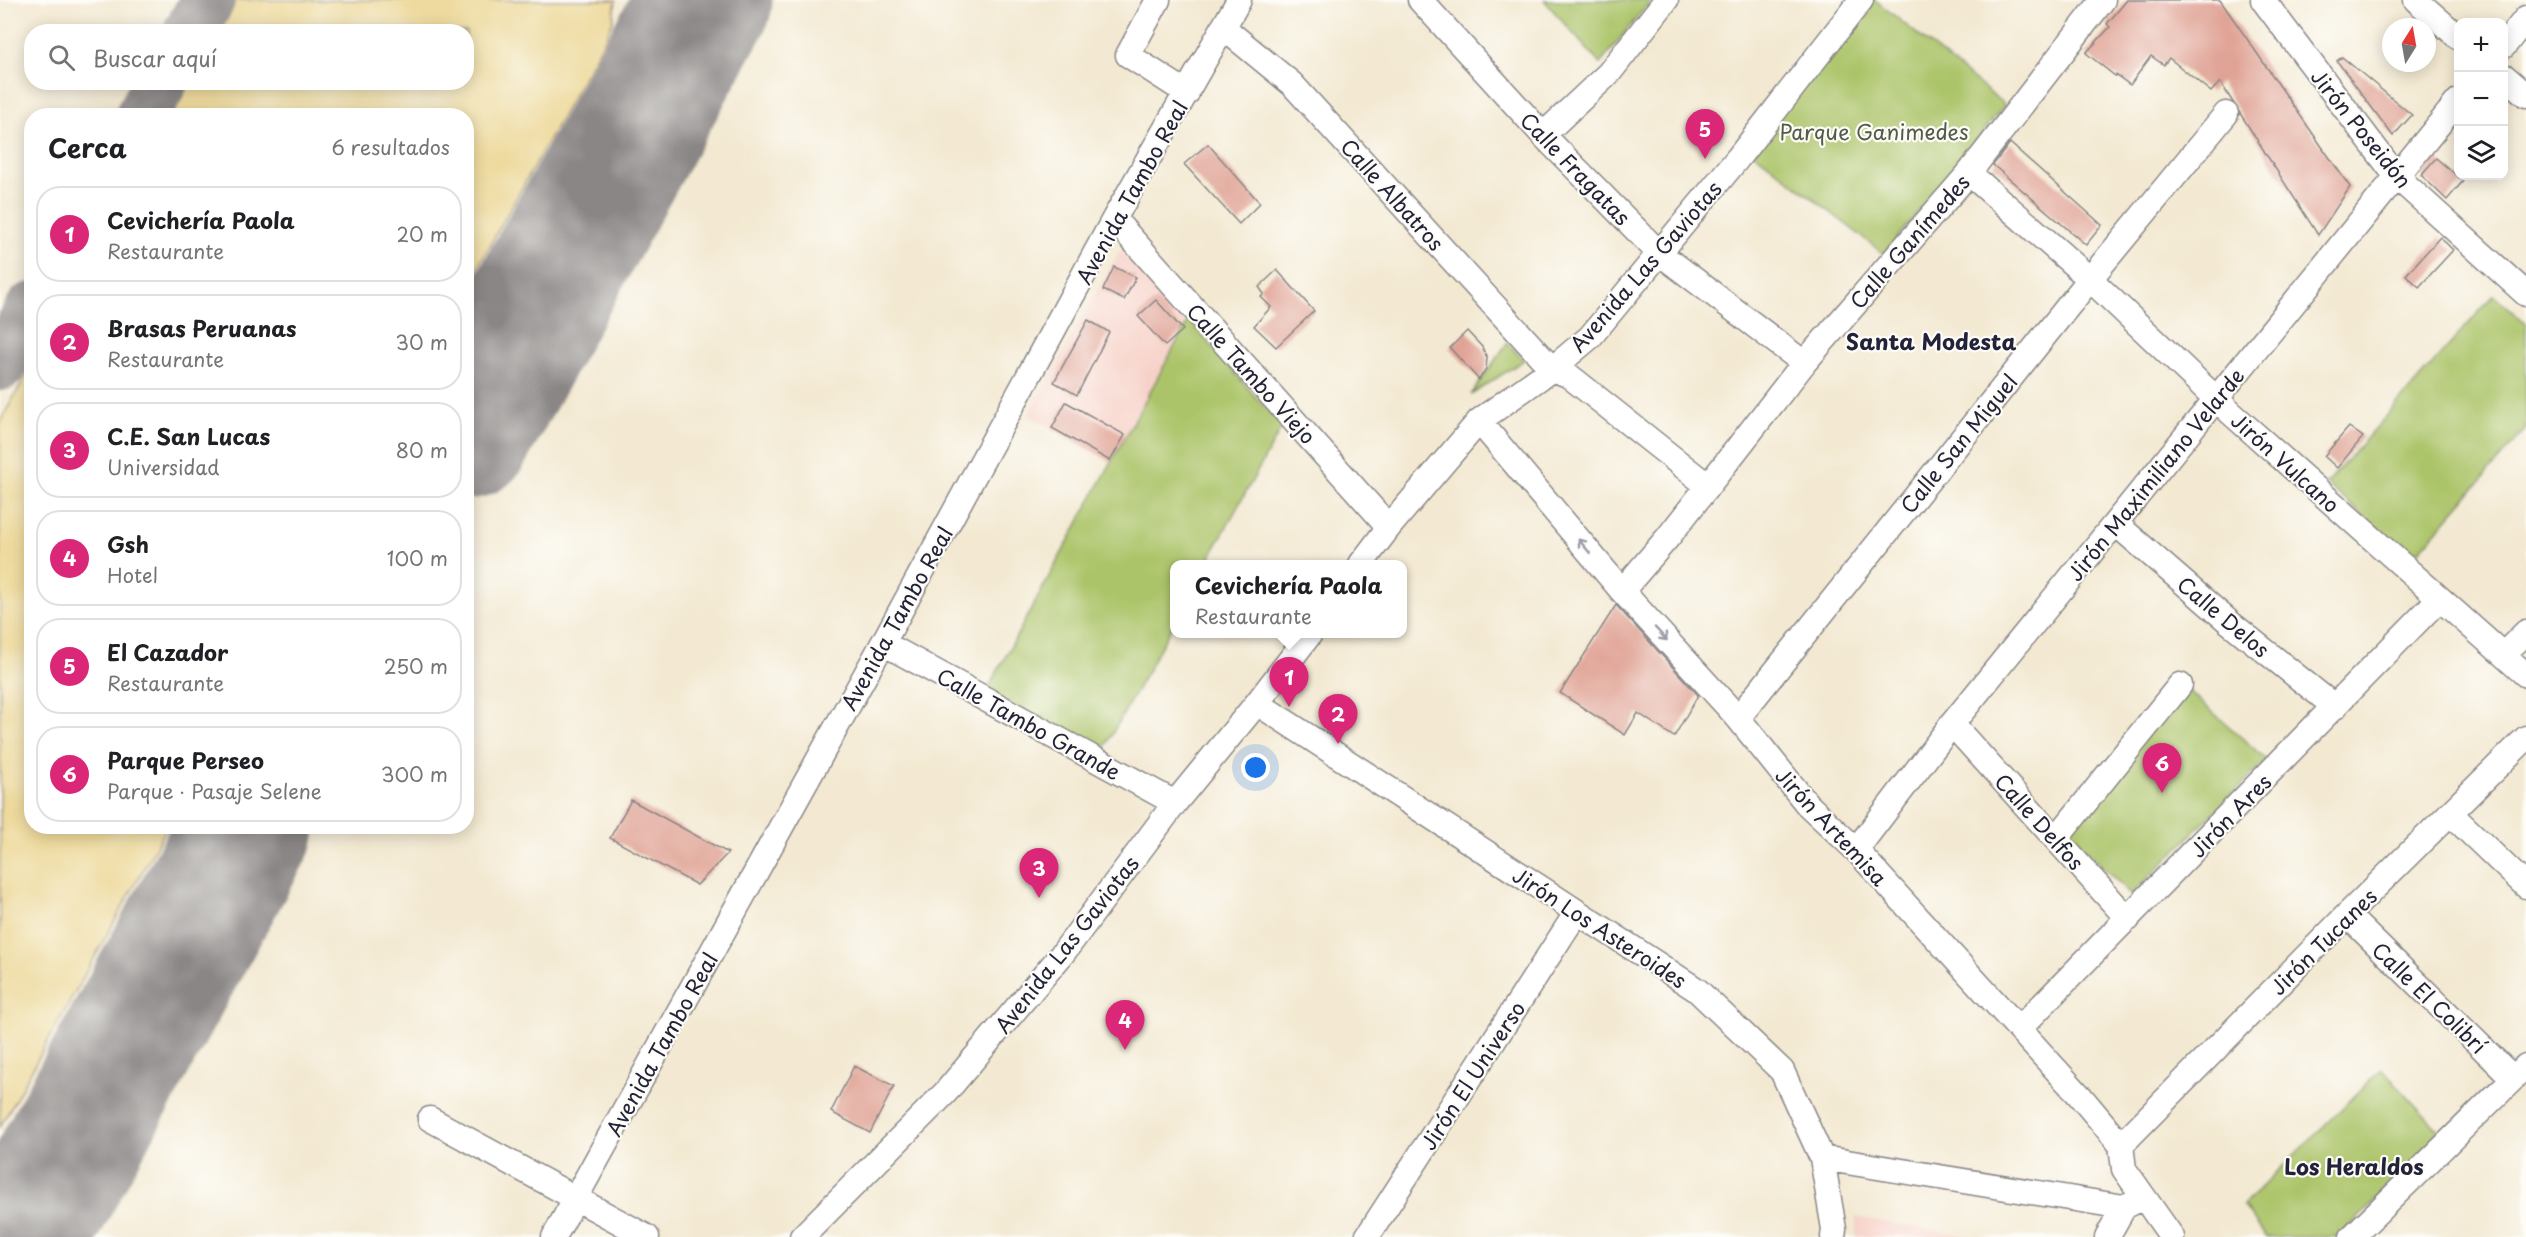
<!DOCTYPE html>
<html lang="es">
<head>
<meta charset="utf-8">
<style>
	:root { --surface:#fff; --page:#f2f2f2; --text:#202124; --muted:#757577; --line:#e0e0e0; --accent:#db2777 }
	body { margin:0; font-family:"Playpen Sans",sans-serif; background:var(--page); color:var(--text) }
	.controls { position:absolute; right:18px; top:18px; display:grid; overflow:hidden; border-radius:12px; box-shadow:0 3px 15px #0003 }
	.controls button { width:54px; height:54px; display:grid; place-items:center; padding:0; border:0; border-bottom:2px solid var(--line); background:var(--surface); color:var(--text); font:30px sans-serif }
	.compass { position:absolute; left:2382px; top:18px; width:54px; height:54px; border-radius:50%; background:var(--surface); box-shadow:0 3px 15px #0003; rotate:11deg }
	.you { position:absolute; left:1256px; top:768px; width:21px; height:21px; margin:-15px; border:4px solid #fff; border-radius:50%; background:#1a73e8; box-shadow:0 0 0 9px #1a73e833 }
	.badge { display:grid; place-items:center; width:39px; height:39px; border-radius:50%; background:var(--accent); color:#fff; font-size:20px; font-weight:700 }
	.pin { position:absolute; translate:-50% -50px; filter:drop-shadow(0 2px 3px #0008) }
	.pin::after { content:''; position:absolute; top:32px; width:21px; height:18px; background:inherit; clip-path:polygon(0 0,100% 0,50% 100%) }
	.popup { position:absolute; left:1170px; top:560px; width:237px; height:78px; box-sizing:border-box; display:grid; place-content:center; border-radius:12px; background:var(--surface); filter:drop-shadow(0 2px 4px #0005); font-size:20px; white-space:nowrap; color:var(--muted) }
	.popup b { font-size:22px; color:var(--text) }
	.popup::after { content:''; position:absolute; left:50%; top:100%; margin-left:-12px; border:12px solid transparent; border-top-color:var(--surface) }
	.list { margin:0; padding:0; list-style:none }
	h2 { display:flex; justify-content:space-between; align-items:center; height:78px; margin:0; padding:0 24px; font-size:26px }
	h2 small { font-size:20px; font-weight:400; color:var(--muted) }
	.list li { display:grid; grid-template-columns:39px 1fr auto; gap:18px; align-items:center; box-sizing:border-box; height:96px; margin:0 12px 12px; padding:0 12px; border:2px solid var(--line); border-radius:24px }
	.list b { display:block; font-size:22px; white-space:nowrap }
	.list p { margin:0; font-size:20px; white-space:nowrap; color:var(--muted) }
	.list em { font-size:20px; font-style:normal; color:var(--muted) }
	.icon { flex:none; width:33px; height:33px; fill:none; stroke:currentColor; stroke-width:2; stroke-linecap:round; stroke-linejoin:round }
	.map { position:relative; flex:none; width:2526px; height:1237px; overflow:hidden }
	.search { position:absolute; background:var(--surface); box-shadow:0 3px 15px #0003; left:24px; top:24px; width:450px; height:66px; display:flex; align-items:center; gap:15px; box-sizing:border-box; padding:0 21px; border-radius:24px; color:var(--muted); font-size:22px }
	.panel { position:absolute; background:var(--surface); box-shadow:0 3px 15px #0003; left:24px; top:108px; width:450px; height:726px; border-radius:24px }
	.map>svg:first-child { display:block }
</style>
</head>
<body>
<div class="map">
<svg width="2526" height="1237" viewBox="0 0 2526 1237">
	<rect width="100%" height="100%" fill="#fdfcf7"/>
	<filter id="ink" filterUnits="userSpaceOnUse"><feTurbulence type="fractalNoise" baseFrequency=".0167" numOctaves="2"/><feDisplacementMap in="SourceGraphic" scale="12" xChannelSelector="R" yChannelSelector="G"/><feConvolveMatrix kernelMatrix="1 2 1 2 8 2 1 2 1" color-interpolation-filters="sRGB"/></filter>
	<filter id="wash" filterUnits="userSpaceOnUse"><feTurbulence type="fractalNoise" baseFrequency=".008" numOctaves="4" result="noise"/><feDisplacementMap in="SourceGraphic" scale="24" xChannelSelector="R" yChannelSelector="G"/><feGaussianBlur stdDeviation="1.35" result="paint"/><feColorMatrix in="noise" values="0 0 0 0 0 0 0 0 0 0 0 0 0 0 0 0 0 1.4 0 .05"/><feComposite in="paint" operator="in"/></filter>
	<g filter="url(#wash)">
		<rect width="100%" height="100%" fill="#f3e9d2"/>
		<!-- built -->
		<path fill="#f7d1c8" d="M1120 250 1186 324 1110 462 1028 415Z
			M1856 1217 1972 1237H1856Z"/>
		<!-- green -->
		<path fill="#acc469" stroke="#677352" stroke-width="1.5" d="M1544 0H1651L1600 64Z
			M1868 0H1875L2005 105 1884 254 1752 151Z
			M2494 295 2526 324V429L2413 558 2326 484Z
			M1189 320 1282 427 1206 564H1175V621L1101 754 986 692Z
			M1507 343 1524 360 1471 395Z
			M2183 686 2267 760 2131 895 2063 827Z
			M2382 1069 2442 1134 2339 1237H2266L2243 1205Z"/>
		<!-- sand -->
		<path fill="#eeda9e" stroke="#887e6c" stroke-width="1.5" d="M234 0H616L613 21 605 39 467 286 466 116 171 115 189 83 466 82V32L216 31Z
			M31 367 32 826 167 827 0 1127V422Z"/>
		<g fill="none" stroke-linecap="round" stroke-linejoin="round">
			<!-- taxiway -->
			<path stroke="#8a8686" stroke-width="54" d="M190 32 208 0
				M677 51 683 15 682 0
				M142 116 161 82
				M0 364 32 309"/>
			<!-- runway -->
			<path stroke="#8a8686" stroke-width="135" d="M466 432 705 0
				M22 1237 248 826"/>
		</g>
		<g id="blocks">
			<!-- building -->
			<path fill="#e0a294" d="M2127 0H2220L2350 187 2318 235 2220 82 2211 92 2169 58 2164 65 2151 56 2130 85 2116 75 2115 76 2086 53 2110 27 2107 24Z
				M2342 57 2412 115 2393 136 2337 61Z
				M2010 143 2102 225 2086 245 1993 165Z
				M1208 144 1260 203 1239 224 1184 164Z
				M2436 158 2463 181 2447 200 2421 175Z
				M2440 237 2453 250 2419 287 2406 275Z
				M1114 267 1136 277 1124 300 1103 290Z
				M1277 270 1314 311 1276 347 1254 326 1271 307 1261 297 1264 294 1259 287Z
				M1156 300 1183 330 1165 346 1138 316Z
				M1088 320 1109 332 1077 395 1054 382Z
				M1467 331 1482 347 1487 358 1486 369 1479 380 1450 348Z
				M1066 402 1125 435 1110 461 1052 428Z
				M2349 427 2363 437 2337 468 2324 456Z
				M1616 605 1698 695 1674 737 1638 713 1625 735 1560 693Z
				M631 800 728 853 697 885 610 838Z
				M854 1066 894 1086 870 1133 831 1112Z"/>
		</g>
	</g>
	<g filter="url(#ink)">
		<use href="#blocks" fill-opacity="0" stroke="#8a8686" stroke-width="1.5"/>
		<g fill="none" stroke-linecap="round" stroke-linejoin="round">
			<!-- minor casing -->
			<g stroke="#8a8686" stroke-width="27">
				<path id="minor" d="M1158 0 1128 55 1187 93
					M1420 0 1543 135 1658 252 1804 363
					M2263 0 2397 177 2526 294
					M2416 0 2458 37
					M1225 29 1292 84 1552 369 1568 375 1708 486
					M2504 46 2526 18
					M2504 76 2526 95
					M1543 135 1609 73 1666 0
					M1969 173 2090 279 2231 413 2526 675
					M1114 219 1389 527
					M1479 421 1622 591 1738 718 1807 804 1856 850 2080 1096 2121 1145 2124 1169 2172 1237
					M2115 523 2229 622 2335 707
					M1361 564 1389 527 1479 421 1552 369 1590 337 1738 158 1861 0
					M1622 591 1669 536 1804 363 1969 173 2103 0
					M883 643 1175 803
					M2504 654 2526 632
					M1257 703 1697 990 1782 1071 1822 1158 1834 1229 1833 1237
					M1738 718 2090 279 2226 114
					M1952 724 2128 919
					M2451 814 2526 886
					M2056 839 2180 685
					M1856 850 1952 724 2458 101
					M2347 915 2513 1078
					M2019 1029 2439 599
					M430 1119 647 1237
					M2121 1145 2347 915 2526 738
					M1822 1158 2124 1207
					M554 1237 883 643 1114 219 1239 0
					M802 1237 945 1093 1063 953 1175 803 1257 703 1310 634
					M1367 1237 1577 912
					M2107 1237 2124 1207 2136 1201
					M2352 1237 2526 1066"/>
			</g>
			<!-- minor -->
			<use href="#minor" stroke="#fff" stroke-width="24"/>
		</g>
		<!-- one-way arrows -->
		<defs><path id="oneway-shaft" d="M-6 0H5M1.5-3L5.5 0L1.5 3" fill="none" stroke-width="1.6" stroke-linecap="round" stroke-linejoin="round" transform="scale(1.5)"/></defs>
		<g stroke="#9c9ca7">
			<use href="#oneway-shaft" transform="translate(1584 546) rotate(-130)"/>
			<use href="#oneway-shaft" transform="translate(1661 634) rotate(47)"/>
		</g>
	</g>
	<g text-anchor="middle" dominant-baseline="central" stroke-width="4.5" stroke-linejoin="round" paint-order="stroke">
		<!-- street labels -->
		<g font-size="21" fill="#22223b" stroke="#fdfcf7">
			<text transform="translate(2362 128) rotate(51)">Jirón Poseidón</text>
			<text transform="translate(1576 168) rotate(46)">Calle Fragatas</text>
			<text transform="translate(1131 192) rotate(-61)">Avenida Tambo Real</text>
			<text transform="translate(1393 194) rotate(48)">Calle Albatros</text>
			<text transform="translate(1909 241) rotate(-49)">Calle Ganímedes</text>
			<text transform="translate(1645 266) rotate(-49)">Avenida Las Gaviotas</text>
			<text transform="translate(1252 373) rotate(48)">Calle Tambo Viejo</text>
			<text transform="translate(1958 443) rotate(-51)">Calle San Miguel</text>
			<text transform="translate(2286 462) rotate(42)">Jirón Vulcano</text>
			<text transform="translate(2155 474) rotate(-51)">Jirón Maximiliano Velarde</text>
			<text transform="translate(2224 616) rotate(40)">Calle Delos</text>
			<text transform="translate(896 618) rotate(-61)">Avenida Tambo Real</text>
			<text transform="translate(1029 723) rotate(29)">Calle Tambo Grande</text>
			<text transform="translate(2230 815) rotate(-46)">Jirón Ares</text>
			<text transform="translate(2040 821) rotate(48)">Calle Delfos</text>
			<text transform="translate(1832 826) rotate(47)">Jirón Artemisa</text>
			<text transform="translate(1600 927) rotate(33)">Jirón Los Asteroides</text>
			<text transform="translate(2323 941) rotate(-45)">Jirón Tucanes</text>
			<text transform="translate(1066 944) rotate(-52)">Avenida Las Gaviotas</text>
			<text transform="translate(2430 997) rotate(44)">Calle El Colibrí</text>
			<text transform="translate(661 1044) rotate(-61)">Avenida Tambo Real</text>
			<text transform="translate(1472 1075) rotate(-57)">Jirón El Universo</text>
		</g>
		<!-- park labels -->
		<g font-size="21" fill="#525b4b" stroke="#fdfcf7">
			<text x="1874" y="131">Parque Ganimedes</text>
		</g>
		<!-- neighbourhood labels -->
		<g font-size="22" font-weight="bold" fill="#22223b" stroke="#fdfcf7">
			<text x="1931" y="340">Santa Modesta</text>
			<text x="2354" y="1165">Los Heraldos</text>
		</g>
	</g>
</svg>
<div class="controls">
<button>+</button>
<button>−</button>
<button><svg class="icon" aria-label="layers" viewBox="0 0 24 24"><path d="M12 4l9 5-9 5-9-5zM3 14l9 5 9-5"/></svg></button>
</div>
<svg class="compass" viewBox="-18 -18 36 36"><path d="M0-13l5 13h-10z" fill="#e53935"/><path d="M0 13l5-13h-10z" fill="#757577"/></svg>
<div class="you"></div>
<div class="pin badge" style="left:1289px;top:707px">1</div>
<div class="popup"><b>Cevichería Paola</b>Restaurante</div>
<div class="pin badge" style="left:1338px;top:744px">2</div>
<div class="pin badge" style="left:1039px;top:898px">3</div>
<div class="pin badge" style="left:1125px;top:1050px">4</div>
<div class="pin badge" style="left:1705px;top:159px">5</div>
<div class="pin badge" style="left:2162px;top:793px">6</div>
<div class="search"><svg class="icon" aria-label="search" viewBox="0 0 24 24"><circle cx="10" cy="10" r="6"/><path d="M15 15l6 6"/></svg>Buscar aquí</div>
<section class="panel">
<h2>Cerca<small>6 resultados</small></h2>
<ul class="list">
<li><span class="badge">1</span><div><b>Cevichería Paola</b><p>Restaurante</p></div><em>20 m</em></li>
<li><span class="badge">2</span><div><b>Brasas Peruanas</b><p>Restaurante</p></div><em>30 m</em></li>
<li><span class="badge">3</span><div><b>C.E. San Lucas</b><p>Universidad</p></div><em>80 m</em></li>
<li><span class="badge">4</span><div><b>Gsh</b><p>Hotel</p></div><em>100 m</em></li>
<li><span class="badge">5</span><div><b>El Cazador</b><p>Restaurante</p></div><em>250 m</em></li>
<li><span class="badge">6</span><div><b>Parque Perseo</b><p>Parque · Pasaje Selene</p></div><em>300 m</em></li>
</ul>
</section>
</div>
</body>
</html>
